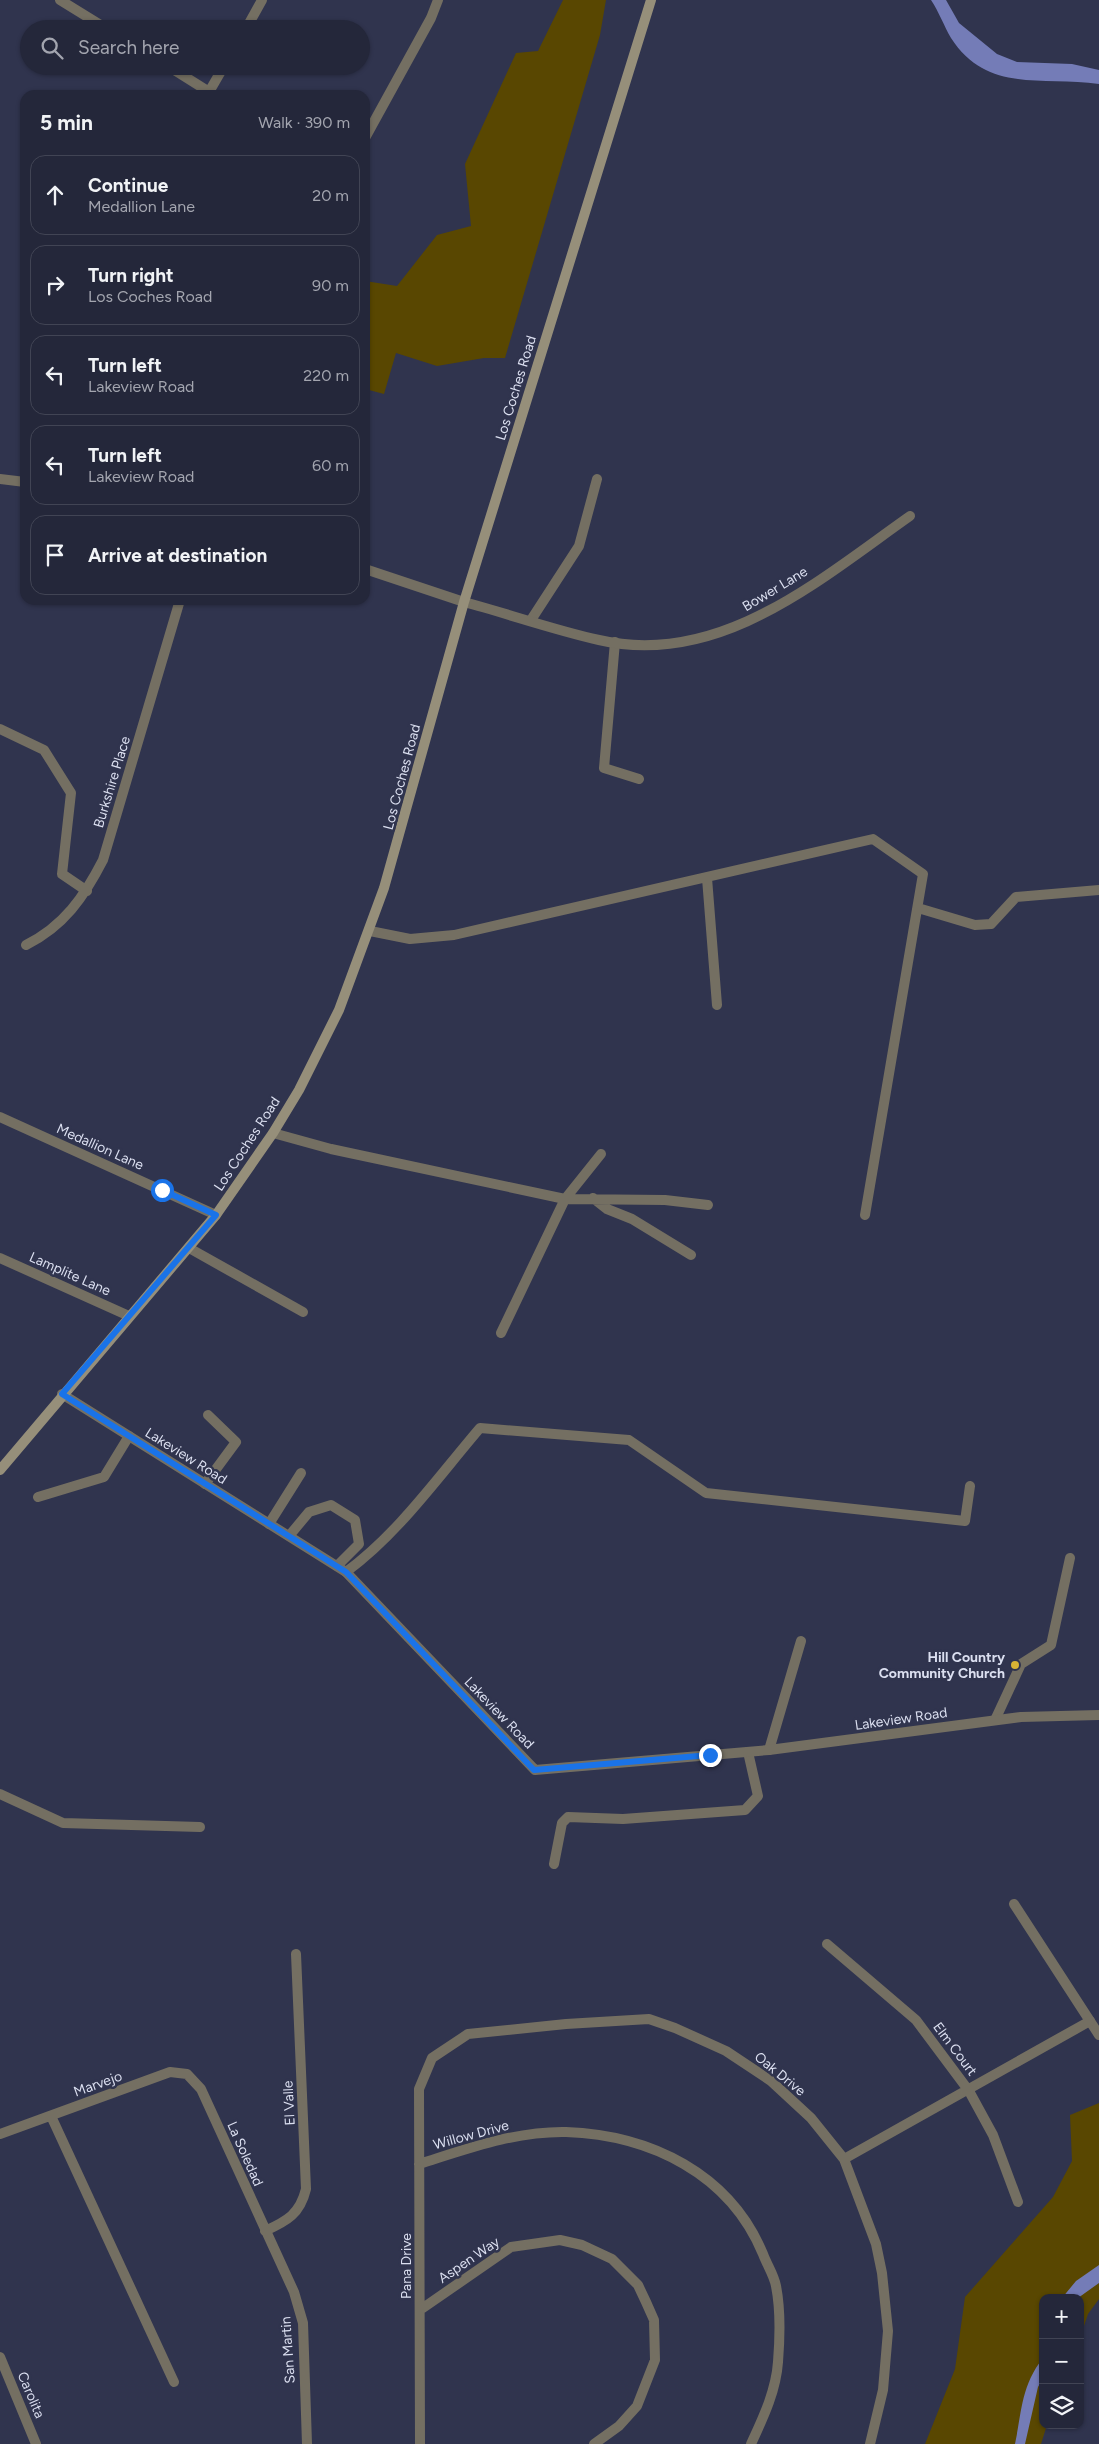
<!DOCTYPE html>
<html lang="en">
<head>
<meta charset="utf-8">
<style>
	:root { --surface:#24273a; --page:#303345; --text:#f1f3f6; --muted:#a3a5af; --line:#414454 }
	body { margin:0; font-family:Figtree,sans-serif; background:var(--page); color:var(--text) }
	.controls { position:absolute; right:15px; bottom:15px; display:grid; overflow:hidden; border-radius:10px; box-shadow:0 1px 4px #0004 }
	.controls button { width:45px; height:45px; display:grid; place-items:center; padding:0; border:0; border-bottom:1px solid var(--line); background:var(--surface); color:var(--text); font:25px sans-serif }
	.stop { position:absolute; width:15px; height:15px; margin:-11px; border:4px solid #1a73e8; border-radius:50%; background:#fff }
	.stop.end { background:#1a73e8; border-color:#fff; box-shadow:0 1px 5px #0008 }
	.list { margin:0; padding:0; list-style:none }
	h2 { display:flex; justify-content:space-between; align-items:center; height:65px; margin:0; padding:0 20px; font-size:21px }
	h2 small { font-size:16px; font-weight:400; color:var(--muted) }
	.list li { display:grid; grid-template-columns:32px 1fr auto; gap:15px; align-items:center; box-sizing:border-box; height:80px; margin:0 10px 10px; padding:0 10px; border:1px solid var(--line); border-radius:15px }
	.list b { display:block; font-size:19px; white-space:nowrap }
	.list p { margin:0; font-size:16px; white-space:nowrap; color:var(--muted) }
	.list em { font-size:16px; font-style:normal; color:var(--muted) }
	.icon { flex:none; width:28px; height:28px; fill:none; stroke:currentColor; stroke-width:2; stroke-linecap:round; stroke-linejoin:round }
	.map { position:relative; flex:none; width:1099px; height:2444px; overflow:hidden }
	.search { position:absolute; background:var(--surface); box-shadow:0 1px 4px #0004; left:20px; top:20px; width:350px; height:55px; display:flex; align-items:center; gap:12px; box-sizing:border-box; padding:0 18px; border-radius:28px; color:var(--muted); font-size:19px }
	.panel { position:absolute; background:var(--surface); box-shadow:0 1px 4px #0004; left:20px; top:90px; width:350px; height:515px; border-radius:15px }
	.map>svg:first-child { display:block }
</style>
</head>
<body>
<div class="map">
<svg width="1099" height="2444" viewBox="0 0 1099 2444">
	<rect width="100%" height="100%" fill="#30344e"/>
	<!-- green -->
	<path fill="#594701" d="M563 0H606L600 35 505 358H484L437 366 396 353 384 394 369 390 365 370V281L397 286 437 235 471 226 465 164 516 53 538 51Z
		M1099 2103V2299L1088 2314 1080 2338V2298H1043V2425H1047L1041 2444H925L955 2369 965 2297 1053 2197 1072 2161 1070 2115Z"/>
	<!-- water -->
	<path fill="#747cb7" d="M931 0H946L959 23 997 54 1017 62 1072 64 1099 70V84C1043 76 987 94 951 38 944 26 939 12 931 0Z
		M1099 2265V2283L1078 2298H1062L1076 2281Z
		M1043 2358V2378L1038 2387 1025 2444H1015C1022 2411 1021 2386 1043 2358Z"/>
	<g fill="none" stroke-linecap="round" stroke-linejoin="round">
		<!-- service -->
		<path stroke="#746f62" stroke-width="10" d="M531 620 579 546 597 479
			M615 642 604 768 639 779
			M0 729 44 750 71 793 62 874 87 891
			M707 878 717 1005
			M918 908 975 925 991 924 1016 897 1099 890
			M370 931 410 939 454 935 873 839 923 874 865 1215
			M273 1133 331 1149 565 1199 665 1200 708 1205
			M593 1198 607 1209 632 1219 691 1255
			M189 1248 303 1312
			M501 1333 565 1199 601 1154
			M205 1484 236 1442 208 1415
			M38 1497 104 1477 129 1436
			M269 1524 301 1473
			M289 1536 309 1512 331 1505 355 1520 359 1544 337 1566
			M346 1572C398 1534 438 1477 480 1428L629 1440 706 1493 965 1521 970 1486
			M995 1720 1021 1664 1051 1645 1070 1558
			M769 1750 801 1641
			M0 1794 63 1823 200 1827
			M554 1864 562 1823 568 1817 623 1819 745 1810 758 1796 748 1752
			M1014 1904 1099 2035"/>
		<!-- minor -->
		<path stroke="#746f62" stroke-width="10" d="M60 0 107 29
			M246 29 262 0
			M168 66 214 95
			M209 92 224 66
			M365 138 431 18 438 0
			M464 602C509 614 554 630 599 640 719 668 819 580 910 516
			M26 945C64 926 84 897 103 860L180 600
			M0 1117 216 1215
			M0 1258 129 1316
			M827 1944 916 2020 969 2091 993 2135 1018 2202
			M51 2116 174 2382
			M0 2134 170 2072 187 2074 201 2089 294 2292 303 2323 307 2444
			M844 2159 1090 2021
			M419 2164C467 2149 515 2131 566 2132 651 2135 730 2174 763 2254 767 2265 774 2275 776 2286 781 2311 780 2337 778 2362 776 2391 763 2418 751 2444
			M265 2231C287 2221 300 2214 306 2189L296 1954
			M420 2310 511 2247 560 2240 582 2245 612 2259 638 2285 646 2302 654 2320 655 2360 637 2406 619 2426 594 2444
			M0 2357 36 2444
			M420 2444 419 2089 432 2058 468 2034 566 2024 649 2019 675 2028 726 2051 771 2081 811 2118 844 2159 876 2244 882 2273 888 2331 883 2390 870 2444"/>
		<!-- tertiary -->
		<path stroke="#746f62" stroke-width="10" d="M0 479 25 482
			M365 569 464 602
			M62 1394 346 1572 535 1770 769 1750 1021 1717 1099 1715"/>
		<!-- secondary -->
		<path stroke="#968f7a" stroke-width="10" d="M0 1470 216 1215 273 1133 299 1090 339 1010 384 888 464 602 651 0"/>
	</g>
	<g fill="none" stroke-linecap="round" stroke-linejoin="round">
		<!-- route -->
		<path stroke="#1a73e8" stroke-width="6" d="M162 1190 216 1215 62 1394 346 1572 534 1770 710 1755"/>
	</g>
	<!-- markers -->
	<circle fill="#d9b334" stroke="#30344e" stroke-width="2" cx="1015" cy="1665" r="5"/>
	<g text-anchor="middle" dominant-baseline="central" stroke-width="5" stroke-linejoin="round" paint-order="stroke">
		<!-- street labels -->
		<g font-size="14" fill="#dbdff0" stroke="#30344e">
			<text transform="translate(516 388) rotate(-73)">Los Coches Road</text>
			<text transform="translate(775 589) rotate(-31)">Bower Lane</text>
			<text transform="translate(402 777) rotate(-75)">Los Coches Road</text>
			<text transform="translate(112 782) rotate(-73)">Burkshire Place</text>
			<text transform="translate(247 1144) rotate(-57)">Los Coches Road</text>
			<text transform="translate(100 1147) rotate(24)">Medallion Lane</text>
			<text transform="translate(70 1274) rotate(24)">Lamplite Lane</text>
			<text transform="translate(186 1456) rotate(32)">Lakeview Road</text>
			<text transform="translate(499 1713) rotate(46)">Lakeview Road</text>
			<text transform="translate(901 1719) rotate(-8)">Lakeview Road</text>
			<text transform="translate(955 2049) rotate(53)">Elm Court</text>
			<text transform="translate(780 2074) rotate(39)">Oak Drive</text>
			<text transform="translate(98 2084) rotate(-20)">Marvejo</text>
			<text transform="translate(289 2103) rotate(-93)">El Valle</text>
			<text transform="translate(471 2135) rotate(-15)">Willow Drive</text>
			<text transform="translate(245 2154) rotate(66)">La Soledad</text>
			<text transform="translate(469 2260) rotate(-34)">Aspen Way</text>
			<text transform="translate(406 2266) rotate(-90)">Pana Drive</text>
			<text transform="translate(288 2350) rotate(-94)">San Martin</text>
			<text transform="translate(31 2395) rotate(67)">Carolita</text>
		</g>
		<!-- poi labels -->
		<g font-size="14" font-weight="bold" fill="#dbdff0" stroke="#30344e" text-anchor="end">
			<text x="1005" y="1657">Hill Country<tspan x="1005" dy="16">Community Church</tspan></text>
		</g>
	</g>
</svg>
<div class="controls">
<button>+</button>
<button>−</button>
<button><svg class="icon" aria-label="layers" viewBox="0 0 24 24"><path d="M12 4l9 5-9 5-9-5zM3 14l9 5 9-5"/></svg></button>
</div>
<div class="stop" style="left:162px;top:1190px"></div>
<div class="stop end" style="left:710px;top:1755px"></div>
<div class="search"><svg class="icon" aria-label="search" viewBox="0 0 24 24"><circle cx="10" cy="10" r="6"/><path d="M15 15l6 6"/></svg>Search here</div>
<section class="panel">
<h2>5 min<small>Walk · 390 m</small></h2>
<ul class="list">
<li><svg class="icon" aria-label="ahead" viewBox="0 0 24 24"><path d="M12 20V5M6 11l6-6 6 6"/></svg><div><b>Continue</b><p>Medallion Lane</p></div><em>20 m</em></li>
<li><svg class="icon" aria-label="right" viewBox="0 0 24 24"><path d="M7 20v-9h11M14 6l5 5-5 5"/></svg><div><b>Turn right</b><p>Los Coches Road</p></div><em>90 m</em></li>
<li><svg class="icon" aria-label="left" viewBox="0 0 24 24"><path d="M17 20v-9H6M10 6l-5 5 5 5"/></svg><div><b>Turn left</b><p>Lakeview Road</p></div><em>220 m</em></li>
<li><svg class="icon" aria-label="left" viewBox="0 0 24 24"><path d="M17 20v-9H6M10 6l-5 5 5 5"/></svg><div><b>Turn left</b><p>Lakeview Road</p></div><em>60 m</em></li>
<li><svg class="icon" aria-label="arrive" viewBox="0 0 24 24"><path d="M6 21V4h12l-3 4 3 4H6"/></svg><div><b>Arrive at destination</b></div></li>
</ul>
</section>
</div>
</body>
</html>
